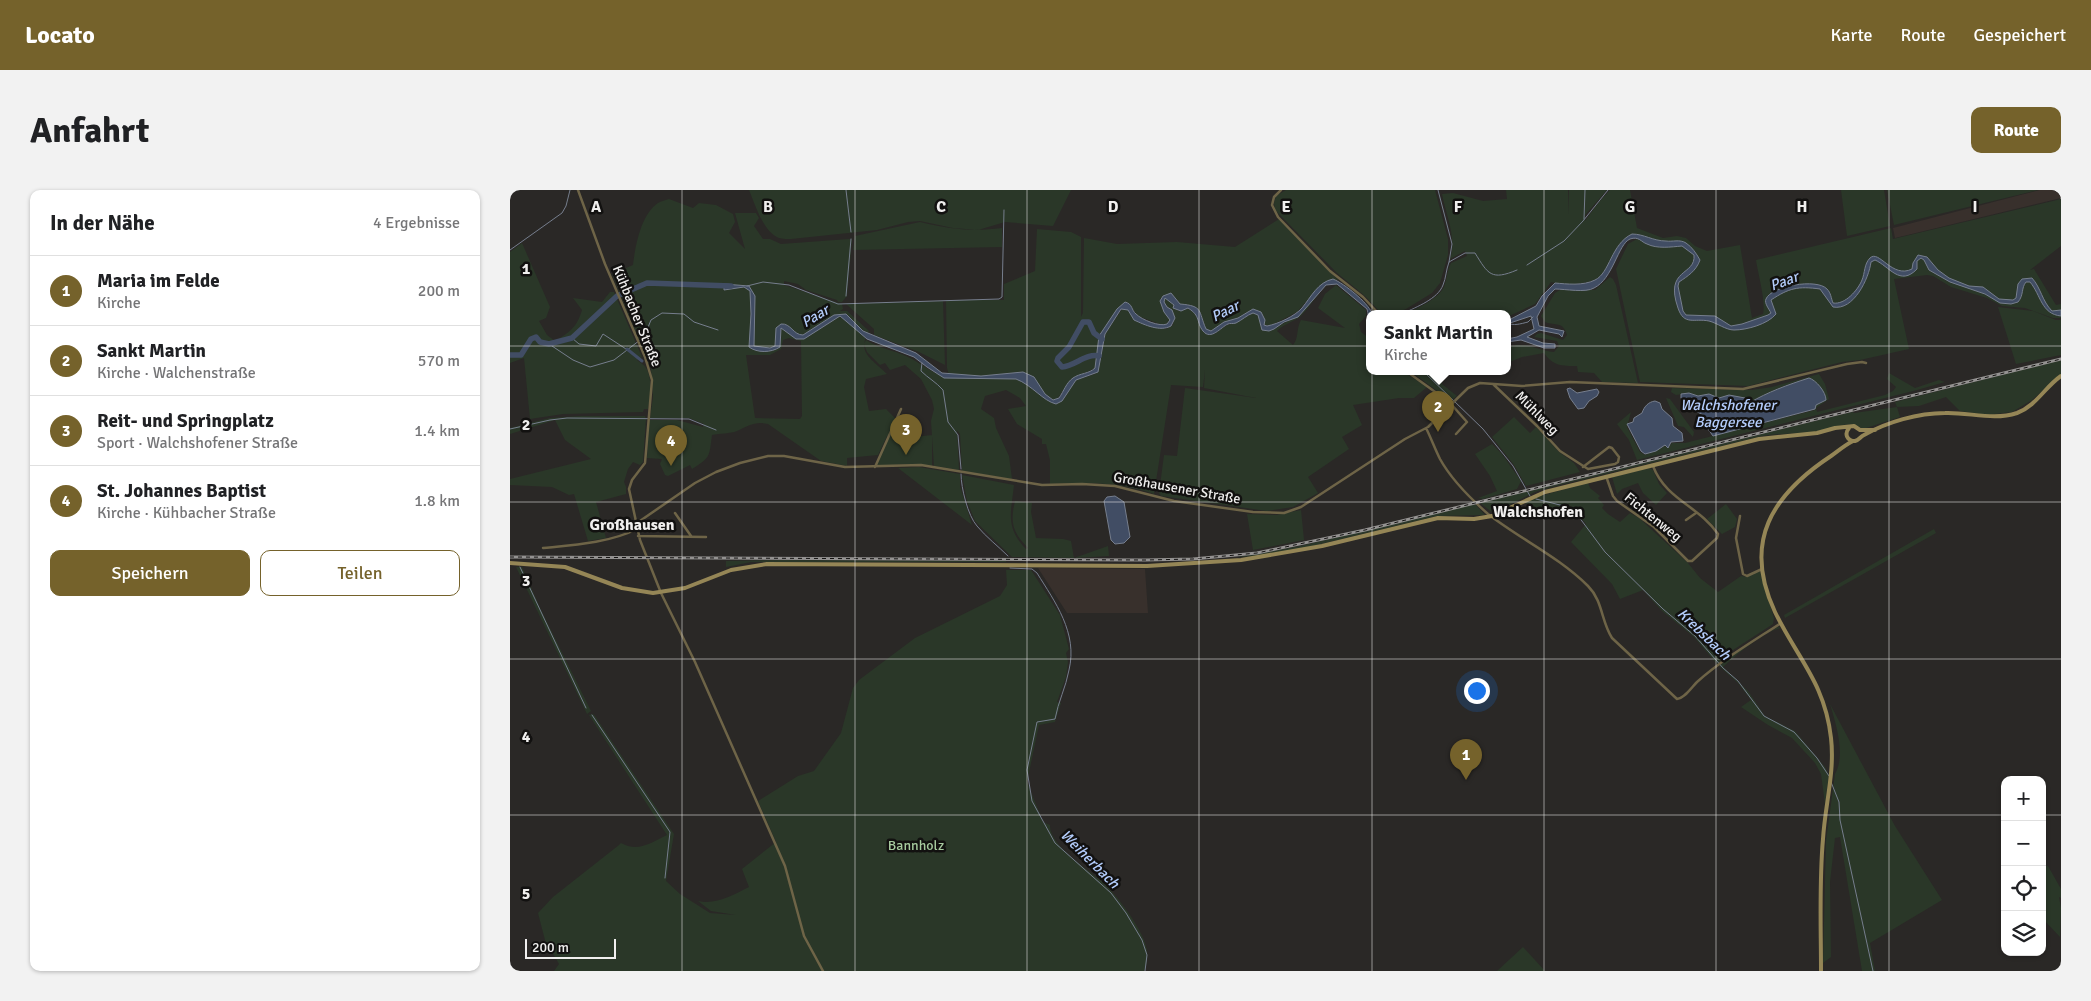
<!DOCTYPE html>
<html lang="de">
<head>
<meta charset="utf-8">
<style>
	:root { --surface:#fff; --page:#f2f2f2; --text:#202124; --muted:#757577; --line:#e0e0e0; --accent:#75622b }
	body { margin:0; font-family:Signika,sans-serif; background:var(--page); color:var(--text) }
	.controls { position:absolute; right:15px; bottom:15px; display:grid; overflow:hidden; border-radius:10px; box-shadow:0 1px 4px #0004 }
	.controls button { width:45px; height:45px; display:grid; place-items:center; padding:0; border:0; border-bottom:1px solid var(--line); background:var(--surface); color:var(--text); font:25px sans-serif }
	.scale { position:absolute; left:15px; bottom:12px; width:91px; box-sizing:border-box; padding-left:5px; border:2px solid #f0efee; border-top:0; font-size:14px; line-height:18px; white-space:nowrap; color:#f0efee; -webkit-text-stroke:4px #121110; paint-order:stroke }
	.you { position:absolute; left:966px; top:500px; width:18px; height:18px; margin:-12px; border:4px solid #fff; border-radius:50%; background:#1a73e8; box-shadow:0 0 0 8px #1a73e833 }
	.badge { display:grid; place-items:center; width:32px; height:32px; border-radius:50%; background:var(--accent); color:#fff; font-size:16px; font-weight:700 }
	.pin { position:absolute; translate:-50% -41px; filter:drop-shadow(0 1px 2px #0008) }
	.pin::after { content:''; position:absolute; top:26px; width:18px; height:15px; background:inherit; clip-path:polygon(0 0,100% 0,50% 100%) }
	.popup { position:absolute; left:856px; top:120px; width:145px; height:65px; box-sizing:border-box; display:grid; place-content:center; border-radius:10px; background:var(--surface); filter:drop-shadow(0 1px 4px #0005); font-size:16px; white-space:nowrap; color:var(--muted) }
	.popup b { font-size:19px; color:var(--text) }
	.popup::after { content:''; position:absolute; left:50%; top:100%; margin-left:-10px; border:10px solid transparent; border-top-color:var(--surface) }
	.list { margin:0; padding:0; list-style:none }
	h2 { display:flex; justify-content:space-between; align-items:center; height:65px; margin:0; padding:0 20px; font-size:21px }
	h2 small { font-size:16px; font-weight:400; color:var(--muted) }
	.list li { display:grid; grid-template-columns:32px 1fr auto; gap:15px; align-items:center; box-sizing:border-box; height:70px; padding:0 20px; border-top:1px solid var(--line) }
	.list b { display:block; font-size:19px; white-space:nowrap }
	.list p { margin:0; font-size:16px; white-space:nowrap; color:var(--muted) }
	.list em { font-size:16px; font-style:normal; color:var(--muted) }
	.actions { display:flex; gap:10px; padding:15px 20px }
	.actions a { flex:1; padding:11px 0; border:1px solid var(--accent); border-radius:10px; text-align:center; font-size:18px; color:var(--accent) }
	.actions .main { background:var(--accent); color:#fff }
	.icon { flex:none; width:28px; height:28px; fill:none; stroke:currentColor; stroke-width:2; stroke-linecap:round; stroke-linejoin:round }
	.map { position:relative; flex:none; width:1551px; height:781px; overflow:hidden; border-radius:10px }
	header { display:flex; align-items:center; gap:30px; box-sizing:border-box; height:70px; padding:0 25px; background:var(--accent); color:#fff }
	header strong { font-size:24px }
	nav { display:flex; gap:28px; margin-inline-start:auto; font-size:18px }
	.intro { display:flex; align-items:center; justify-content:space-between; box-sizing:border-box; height:120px; padding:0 30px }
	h1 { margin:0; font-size:35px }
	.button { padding:12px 22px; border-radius:10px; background:var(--accent); color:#fff; font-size:18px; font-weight:700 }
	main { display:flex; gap:30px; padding:0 30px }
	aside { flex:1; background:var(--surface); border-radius:10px; box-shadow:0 1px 4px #0004 }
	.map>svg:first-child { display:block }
</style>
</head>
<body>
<header>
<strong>Locato</strong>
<nav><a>Karte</a><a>Route</a><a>Gespeichert</a></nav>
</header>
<div class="intro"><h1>Anfahrt</h1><a class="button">Route</a></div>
<main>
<aside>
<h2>In der Nähe<small>4 Ergebnisse</small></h2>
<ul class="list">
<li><span class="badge">1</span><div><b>Maria im Felde</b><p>Kirche</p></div><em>200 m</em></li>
<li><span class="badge">2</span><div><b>Sankt Martin</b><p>Kirche · Walchenstraße</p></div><em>570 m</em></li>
<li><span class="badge">3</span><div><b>Reit- und Springplatz</b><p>Sport · Walchshofener Straße</p></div><em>1.4 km</em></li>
<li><span class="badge">4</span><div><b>St. Johannes Baptist</b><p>Kirche · Kühbacher Straße</p></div><em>1.8 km</em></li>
</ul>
<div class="actions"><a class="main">Speichern</a><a>Teilen</a></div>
</aside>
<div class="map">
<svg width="1551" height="781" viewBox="0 0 1551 781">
	<rect width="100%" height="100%" fill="#2a2826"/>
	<!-- built -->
	<path fill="#38302c" d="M1530 0H1551V8L1385 48 1383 38Z
		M528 378 635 379 638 423H557Z"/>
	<!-- green -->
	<path fill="#2a3728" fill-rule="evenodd" d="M239 0H561L543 36 495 32 468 40 443 38 410 31 398 32 367 40 281 49C278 49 273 49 269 48 253 42 245 14 239 0Z
		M776 0H925L938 49V65L930 93 922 103 896 119 886 123H871L855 106 827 83 765 20 764 13 766 6Z
		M996 0H1058V25L1059 0H1097L1075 25V31L1088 13 1100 0H1120L1127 38 1153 48 1167 46 1176 48 1185 56 1197 61 1230 55 1242 128 1253 124C1256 112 1248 84 1246 70L1381 38 1383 49 1551 9V56L1520 80 1524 79 1546 115 1551 114V128H1543L1515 118 1492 116 1477 108 1441 97 1423 86 1417 85 1384 89 1399 159 1350 170 1332 172 1238 196 1130 192 1106 79 1118 54 1127 49 1128 45 1122 44 1090 87C1077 95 1055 96 1041 92L1025 114 997 127V123H897C908 118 928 109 934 97 937 89 937 81 941 73L957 66 955 61 940 69C947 48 936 25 932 4L943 3 973 11 997 9Z
		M1331 0H1374L1380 36 1337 46Z
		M1377 0H1528L1384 35Z
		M159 9 183 18 189 13 206 15 223 24 225 32 219 43 235 59 225 23H246L249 28 244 36 253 49H260L271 54 339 49 342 50 337 106 332 112H328L327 110 296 100 288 94 274 91V95L332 114 333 119 330 121H337L359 141C346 163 362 169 377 184L356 189 354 197 359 221 376 219 391 234 395 248 422 245V276L401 274 367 276 366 273 378 247 377 246 368 265 337 268V276L311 271 258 234C245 231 238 236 227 241 220 244 210 243 202 245 199 267 201 267 182 279L180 275 158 286 155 285 150 274 152 269 137 268 139 230H167L193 237 194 234 179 228H140L143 207 141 179 102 84 123 75C125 57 131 24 148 13 151 11 156 10 159 9ZM279 148 291 151 292 226 290 229 245 228 236 165H260L271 159 273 150Z
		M769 29 828 90H819L808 98 787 122 762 135 755 136 753 125 741 120 728 128 714 132 701 141 696 139C688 121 695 116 670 114L663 105 651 108 650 111 660 129 655 136 628 126 617 112 602 126 589 146 585 178 561 190 547 209 543 210 535 204 524 187 513 182 471 186 439 185 437 178 436 110H494V94L525 81 527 39 561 42 571 47V127L573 123 574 48 607 54 667 52 725 57Z
		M410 32C439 39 462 42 492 38V57L343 60 345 46Z
		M12 53 40 117 36 128 29 131 37 145 45 151C60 142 67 137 72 120L63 108 92 112 100 102H104L132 167 127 170C129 172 135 175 136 178 143 188 140 208 138 219H134L133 222 53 224 20 229 14 168 0 173V62Z
		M1100 87 1103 89 1106 95 1128 193 1092 192 1084 183 1068 182 1067 176C1052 176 1043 176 1034 163L1012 167 997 173V157C1016 151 1025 160 1044 162L1049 156 1047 151 1024 147 1027 144 1031 143 1053 150 1057 145C1053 131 1046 136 1035 132L1031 126 1045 103 1050 100H1085Z
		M818 94C807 103 801 116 791 126 783 132 774 134 767 141L783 155C789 148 786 139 791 130L835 138 808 118 815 104 826 95 856 120V126L849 134 851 142 859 148V181H892L917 197 904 208H889L843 215 852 235 832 247 839 259 798 287 808 303 783 317 757 321 651 306 649 303 654 265 667 266 675 198 746 208 694 198 695 180 693 197 661 195 644 304C610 292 576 292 540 294V270L536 254H532V249L507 234 498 219 516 216 510 208 496 200 475 206 471 219 484 228 486 238 499 266 502 289 452 281 450 244 447 240 449 280 424 276 421 231 424 219 422 210 411 189 395 175 380 180 375 173 370 175 357 162 354 154 356 150C368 158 383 160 396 166 411 173 423 184 439 188L506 189C522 195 533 211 546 214L552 211 566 190 585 184 591 169 595 144 612 119 618 120 624 130 656 139 663 135 664 126 654 112 655 108 663 113 664 118 669 121 678 118C686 123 689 128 691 137L704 144 717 135 725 133 743 123 748 125 751 136 759 141 791 124 809 101Z
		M433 111 435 175 409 162 364 145V139L336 114Z
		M1488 117 1523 121 1546 130H1551V165L1506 174Z
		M1551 170V184L1522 210 1502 222 1476 225 1450 221 1436 207 1409 216 1387 217 1390 227 1353 239C1339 228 1320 240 1304 242 1285 244 1267 243 1248 247L1033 299 1023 303 983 323 970 313 1342 222 1344 223 1387 217 1385 212Z
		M900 181H928L932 194 947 206 941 211Z
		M1379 183 1405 198 1429 190 1435 192 1407 200 1127 270 1119 250 1107 234 1121 222 1117 237 1130 262 1135 265 1155 256 1158 258 1162 253H1175L1305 220V215L1313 212 1308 197 1299 188C1277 194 1258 202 1239 213L1219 205 1209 208 1199 204 1188 206 1179 203 1166 205 1161 202 1162 198 1242 200 1262 197 1309 184 1315 194 1319 209 1306 218 1307 222 1375 205 1383 201 1386 197 1377 189Z
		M1156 208 1160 209 1184 242 1183 247 1174 237 1168 236Z
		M71 226H135L136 229 133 272 130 275 123 272 118 279 114 292 116 297V304L86 312 96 348 78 351 64 304 59 305 42 297 0 295V289L81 269 55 250 45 230 0 244V238L40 228Z
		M1004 227 1020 243 1026 237 1049 262 1064 273 1070 282 1016 296 1004 275 982 247Z
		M982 254 992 264 1011 291 1007 299 973 309 968 308 987 301 980 286 965 264Z
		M409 277 450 284V296L462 335 388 278Z
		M1140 278 1143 280 1149 294 1157 303 1146 315 1133 303 1128 293 1112 299 1107 304 1102 287Z
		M452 285 504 295C501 323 495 337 516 359L518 358C502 342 500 332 505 311L522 313 521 322 526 348 553 349 561 351 564 368 598 356 599 366 563 368 502 367 465 331 457 311Z
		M1078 293 1080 298 1090 306 1088 308 1094 315 1092 318 1098 324 1110 332 1120 323 1129 328 1178 373 1190 388 1208 402 1231 386 1237 387 1250 381 1264 428 1263 434 1223 460 1207 474 1184 447 1152 421 1133 400 1110 409 1102 394 1061 352 1076 334 1062 317 1055 314 1045 328 1015 313 1030 306Z
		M965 314 975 325 927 326 790 359 756 365 726 367 790 356Z
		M1216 314 1227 329 1225 337 1212 344 1197 329Z
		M791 320 794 350 743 360 737 324 766 325Z
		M1424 339 1426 343 1275 428 1274 425Z
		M271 370 496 371V372H241L216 377V371Z
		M6 377H12L31 420 81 521 77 524Z
		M496 380H521L550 425 559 459 556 463 558 472 556 487 547 512 551 513 545 532 529 535 517 592 533 632 540 635C539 656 581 681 596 695 608 708 619 722 628 738 636 752 641 765 634 781H44L49 774 35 750 28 723 43 707 109 655 111 653C128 663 142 652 157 645L79 525 83 524 85 526 164 644 156 691 170 704 200 723 226 725 201 721 188 711C206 715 223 705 239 697L232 679 266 652 248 611 288 586 304 581 331 543 343 498 349 490 405 448 490 406 497 395Z
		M1268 437 1271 438C1254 441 1226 465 1213 477L1238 501 1255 526 1285 541 1315 577 1319 585 1315 614 1311 584 1305 573 1282 548 1258 535 1231 517 1241 510 1228 493 1209 476 1226 462Z
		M1320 514 1385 636 1432 710 1360 753 1365 781H1352L1330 647 1325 648 1320 692 1321 767 1313 773 1316 651 1325 584C1336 565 1326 534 1320 514Z
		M1532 675 1538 676 1551 699V708L1549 707 1551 718 1550 747 1532 728V697L1535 695 1532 685Z
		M1013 757 1035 781H987Z"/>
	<!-- water -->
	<path fill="#414d64" stroke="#767e8d" d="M1122 44C1134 44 1143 51 1156 51 1162 52 1170 49 1176 53 1182 57 1186 63 1190 70 1186 81 1178 86 1169 92L1168 96 1173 121 1176 125 1205 126 1221 136 1232 134 1258 125 1261 123C1259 119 1254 113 1256 109 1261 96 1307 88 1317 99 1321 103 1321 108 1323 113 1335 115 1348 100 1352 90 1355 83 1354 74 1360 68 1369 59 1382 89 1402 79L1403 73 1408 65 1417 67 1428 80 1439 88 1459 96 1473 97 1489 109 1503 110 1506 108 1508 94 1512 89 1522 88C1531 98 1532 111 1542 121L1551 120V126C1531 124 1531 105 1520 92H1516C1511 98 1514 105 1508 112L1501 114 1490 113 1475 104 1440 92 1419 80 1414 70 1411 68 1407 71V79C1390 97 1379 76 1365 70L1361 72C1359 88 1344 121 1323 117L1310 99C1288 96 1279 98 1261 110L1266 124C1258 134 1237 140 1224 140 1216 140 1207 133 1199 131 1184 128 1174 136 1168 118 1154 78 1186 86 1184 65L1172 56C1161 57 1147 59 1137 54 1131 52 1129 46 1120 49 1108 54 1103 89 1084 98 1076 103 1055 99 1045 99L1038 106 1027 127 1029 136 1054 141 1052 147 1049 144 1029 140 1017 147 1033 153 1045 154V158H1034L1011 150 997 152V149L1007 147 1024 139 1021 126 997 134V131L1026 116 1032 106 1045 93C1057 94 1073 96 1085 90 1100 83 1101 54 1122 44Z
		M823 89C835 94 857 112 862 123H859V146C855 136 860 128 857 119L827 94 816 95 788 127 774 132 764 139 759 141 752 140 748 125 743 123C737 125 732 130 726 133 723 134 720 133 718 134 711 137 701 151 693 141 686 132 691 126 678 118L671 121 663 118 664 115 655 108 654 112 657 117 662 120 665 128 661 136C650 142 635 135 624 130L618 120 611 119 595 144 588 182 566 190 552 211 546 214C533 211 522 195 506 189L434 188 417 177 404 167 357 149 330 126 294 149H286L271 138 270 157C261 163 247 163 239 157L241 124 240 101 234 97 214 100V94L239 96 245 106 244 156 260 158 265 156 266 138 271 134C281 133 283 145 293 145L324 125 336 124 353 141 406 163 432 183 471 186 513 182 524 187 535 204 543 210 549 208C554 201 556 193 563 188 570 183 579 184 585 178L589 146 607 119 615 112C623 114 621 120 626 124 632 130 650 137 657 134L660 130 654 122 650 111 653 106 661 103 670 114C694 116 688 121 696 139L701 141 714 132 728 128 743 119 751 122 755 130 754 135 757 136C768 134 785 126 792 118 801 107 808 92 823 89Z
		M1299 188C1306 190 1316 202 1316 210L1306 215 1305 219 1203 246 1193 232 1195 226 1178 217 1171 208V204L1179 203 1188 206 1199 204 1209 208 1219 205 1235 208 1239 213C1258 202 1277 195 1299 188Z
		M1060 198 1067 203 1087 199 1089 202 1087 206 1079 211 1074 218 1068 219 1060 208 1057 199Z
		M1145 211 1150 213 1152 219 1162 228 1163 236 1172 243 1173 251 1161 252 1158 258 1155 255 1146 261 1135 264 1131 261 1117 234 1123 232 1124 228 1132 223C1134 217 1138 212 1145 211Z
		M605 306 614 312 620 347 614 353 605 354 601 350 594 311 597 307Z"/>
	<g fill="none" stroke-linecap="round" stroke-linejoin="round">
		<!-- stream -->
		<path stroke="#767e8d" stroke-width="1" d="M336 0 341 42
			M928 0 942 54 939 72
			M1074 29 1075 0
			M0 60 52 23 56 16 60 0
			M1017 75 1054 51 1073 31 1098 0
			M237 96 253 92 279 95 328 114 489 109 492 107 494 20
			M336 106 341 49
			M894 123C906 117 928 109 933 95 936 88 936 80 939 72L955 63H965C978 84 981 91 1007 80
			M997 133C1004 136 1010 134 1018 132L1023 127
			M62 148 69 154 86 156 93 144 116 159
			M39 154 63 170 80 177 104 170 134 147 141 130 152 123 174 124 184 132 208 140
			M412 173 411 181C418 188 426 192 433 200L438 232 448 245 451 279
			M913 181 973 239 1003 276 1020 306
			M0 239 40 230 57 228 179 229 206 240
			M451 284C451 298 458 326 467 336 476 347 488 356 498 366
			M1026 309 1054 316 1066 323 1095 362 1153 419 1185 446 1213 478 1228 491 1254 526 1284 542 1307 568 1319 586
			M10 377 76 518
			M500 378 522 379 527 383C545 412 568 443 559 480 556 497 548 512 545 529L527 532 517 580 522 611 545 653 601 703 616 723 632 750 637 765 635 781
			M82 525 160 642 155 688
			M1321 592 1329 612 1330 630 1363 781"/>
		<!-- canal -->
		<path stroke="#414d64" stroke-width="3" d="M117 159 132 171"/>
		<!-- river -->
		<path stroke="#414d64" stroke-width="5.5" d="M0 165H11L21 149 26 147 30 152 39 154 62 148 107 106 137 93 221 96
			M589 166C576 163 565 176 552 177L547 171 548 168 559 157 573 132H579L584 143 592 149"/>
		<!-- street -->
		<path stroke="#6e6447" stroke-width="2.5" d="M68 0 95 74 135 167 142 190 135 273 122 290 119 299 130 350 151 403 185 472 275 676 294 746 313 781
			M771 0 764 7 762 15 768 27 820 81 853 107 868 123
			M896 181 935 209 939 215
			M983 194 1027 236 1050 261 1078 279 1105 274 1108 272 1109 267 1102 258 1099 257 1073 277
			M941 214 957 232 946 244
			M916 238C921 248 925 259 930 269 941 289 961 309 978 324 1010 349 1049 367 1078 396 1093 411 1091 431 1102 448L1167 509C1175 508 1181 498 1187 492 1213 469 1242 452 1271 433
			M365 277 391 219
			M1096 286 1103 306 1107 311 1144 337 1178 371H1182L1207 348 1208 344C1189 316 1156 310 1143 276
			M165 323 181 346
			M1230 326 1226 348 1233 384 1237 386 1252 379
			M1176 330 1186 323
			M127 333 185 293 206 282 230 273 258 266H274L335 277 411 275 532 295 572 294 605 296 664 311 743 322 774 323 791 317 895 249 918 237 958 198 970 193 1012 196 1060 192 1233 199 1337 174 1352 172 1356 173
			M128 346 196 347
			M33 358C64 355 99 353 127 339"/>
		<!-- secondary -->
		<path stroke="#958656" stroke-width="4" d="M1339 238C1334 244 1337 251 1345 251 1349 250 1350 247 1354 245 1377 232 1408 223 1435 223 1459 222 1483 231 1507 223 1526 216 1535 197 1551 186
			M0 373 55 377 112 398 143 403 175 398 221 380 257 374 637 376 731 370 812 356 928 328 964 329 982 326 1035 302 1249 249 1307 243 1325 238 1344 236 1350 240H1365
			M1311 781C1311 737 1309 693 1313 649 1315 615 1325 582 1321 548 1315 493 1287 468 1265 422 1232 352 1262 305 1321 266 1328 261 1335 255 1343 251"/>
		<!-- rail casing -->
		<g stroke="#949291" stroke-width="3">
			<path id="rail" d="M0 367 635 370 683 369 747 363 855 340 1551 169"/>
		</g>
		<!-- rail -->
		<use href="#rail" stroke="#121110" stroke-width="1" stroke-dasharray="4" stroke-linecap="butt"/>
	</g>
	<!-- grid -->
	<path fill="none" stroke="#f0efee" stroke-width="1" stroke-opacity="0.55" d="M172 0V781M345 0V781M517 0V781M689 0V781M862 0V781M1034 0V781M1206 0V781M1379 0V781M0 156H1551M0 312H1551M0 469H1551M0 625H1495M1532 625H1551"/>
	<g text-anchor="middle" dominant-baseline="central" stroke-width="5" stroke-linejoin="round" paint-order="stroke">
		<!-- street labels -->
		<g font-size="14" fill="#f0efee" stroke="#121110">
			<text transform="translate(127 126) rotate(68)">Kühbacher Straße</text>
			<text transform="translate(1027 223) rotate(45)">Mühlweg</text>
			<text transform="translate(667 298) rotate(10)">Großhausener Straße</text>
			<text transform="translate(1143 327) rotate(39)">Fichtenweg</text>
		</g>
		<!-- park labels -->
		<g font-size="14" fill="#a7cb9f" stroke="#121110">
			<text x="406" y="655">Bannholz</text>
		</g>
		<!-- water labels -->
		<g font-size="15" font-style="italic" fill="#b3ccfb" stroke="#121110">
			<text transform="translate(1274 91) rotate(-21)">Paar</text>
			<text transform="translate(715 121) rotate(-27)">Paar</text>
			<text transform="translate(305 126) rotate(-31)">Paar</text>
			<text x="1218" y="215">Walchshofener<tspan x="1218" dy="17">Baggersee</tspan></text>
			<text transform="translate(1194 444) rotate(44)">Krebsbach</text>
			<text transform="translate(580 669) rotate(45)">Weiherbach</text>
		</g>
		<!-- quarter labels -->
		<g font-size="16" font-weight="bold" fill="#f0efee" stroke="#121110">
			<text x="1028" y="322">Walchshofen</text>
			<text x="122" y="335">Großhausen</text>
		</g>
	</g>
	<g font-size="16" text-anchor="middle" font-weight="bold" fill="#f0efee" stroke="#121110" stroke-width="5" stroke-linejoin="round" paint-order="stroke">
		<text x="86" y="22">A</text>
		<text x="258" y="22">B</text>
		<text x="431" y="22">C</text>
		<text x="603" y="22">D</text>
		<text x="776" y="22">E</text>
		<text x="948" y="22">F</text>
		<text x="1120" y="22">G</text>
		<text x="1292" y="22">H</text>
		<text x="1465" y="22">I</text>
		<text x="16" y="84">1</text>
		<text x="16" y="240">2</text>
		<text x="16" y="396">3</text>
		<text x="16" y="552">4</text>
		<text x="16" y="709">5</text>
	</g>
</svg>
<div class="controls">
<button>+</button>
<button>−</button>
<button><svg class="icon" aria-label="locate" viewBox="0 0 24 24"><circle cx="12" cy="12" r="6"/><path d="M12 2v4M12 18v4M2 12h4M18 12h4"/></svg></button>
<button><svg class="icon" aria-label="layers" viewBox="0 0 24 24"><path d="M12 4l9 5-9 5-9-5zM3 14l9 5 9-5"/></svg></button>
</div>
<div class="scale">200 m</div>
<div class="you"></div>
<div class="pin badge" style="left:956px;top:590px">1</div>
<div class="pin badge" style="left:928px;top:242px">2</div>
<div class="popup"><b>Sankt Martin</b>Kirche</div>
<div class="pin badge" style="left:396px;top:265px">3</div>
<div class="pin badge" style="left:161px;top:276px">4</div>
</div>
</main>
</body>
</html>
